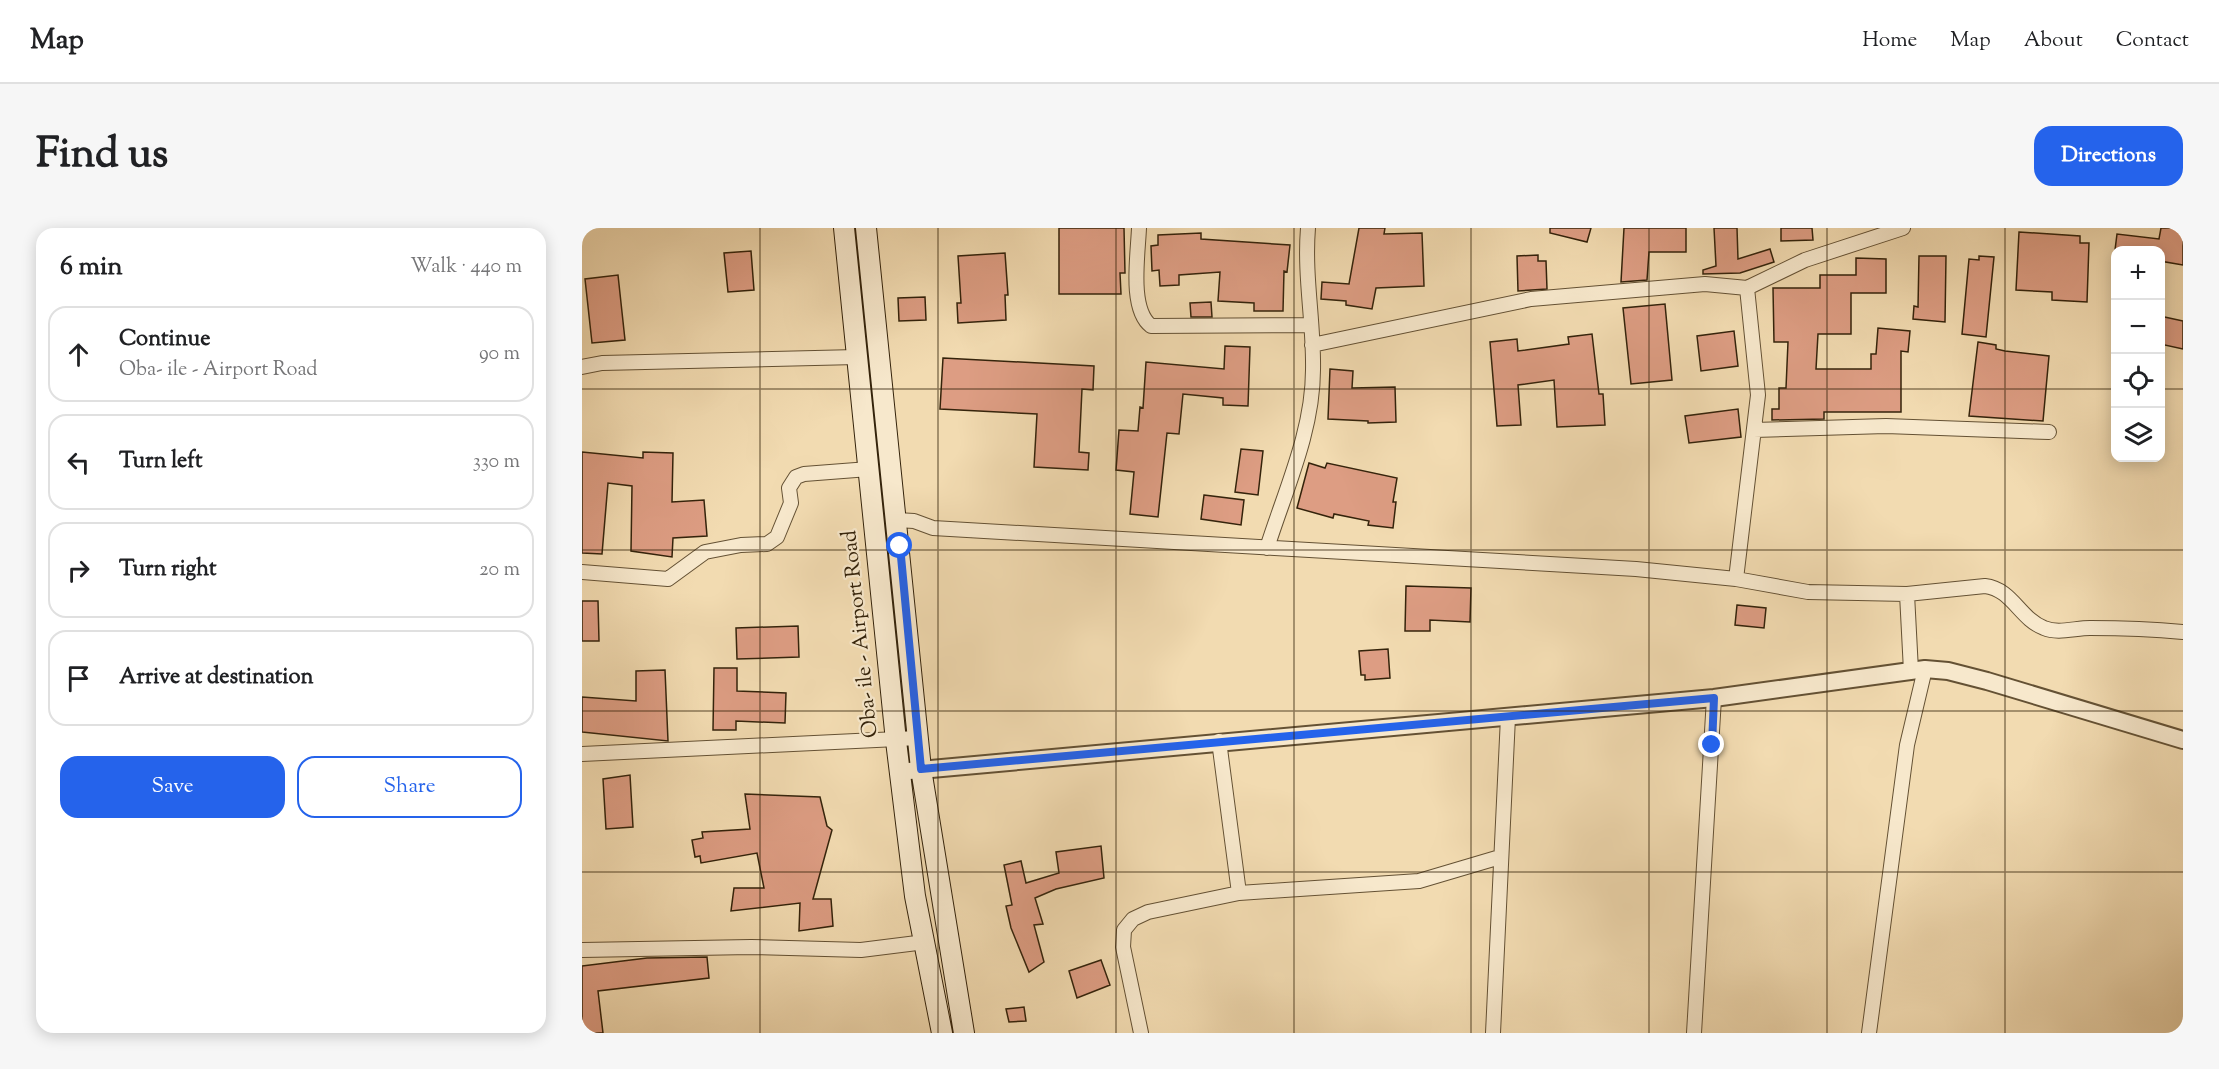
<!DOCTYPE html>
<html lang="en">
<head>
<meta charset="utf-8">
<style>
	:root { --surface:#fff; --page:#f6f6f6; --text:#202124; --muted:#757577; --line:#e0e0e0; --accent:#2563eb }
	body { margin:0; font-family:"Sorts Mill Goudy",serif; background:var(--page); color:var(--text) }
	.controls { position:absolute; right:18px; top:18px; display:grid; overflow:hidden; border-radius:12px; box-shadow:0 3px 15px #0003 }
	.controls button { width:54px; height:54px; display:grid; place-items:center; padding:0; border:0; border-bottom:2px solid var(--line); background:var(--surface); color:var(--text); font:30px sans-serif }
	.stop { position:absolute; width:18px; height:18px; margin:-14px; border:4px solid #2563eb; border-radius:50%; background:#fff }
	.stop.end { background:#2563eb; border-color:#fff; box-shadow:0 2px 6px #0008 }
	.list { margin:0; padding:0; list-style:none }
	h2 { display:flex; justify-content:space-between; align-items:center; height:78px; margin:0; padding:0 24px; font-size:26px }
	h2 small { font-size:20px; font-weight:400; color:var(--muted) }
	.list li { display:grid; grid-template-columns:39px 1fr auto; gap:18px; align-items:center; box-sizing:border-box; height:96px; margin:0 12px 12px; padding:0 12px; border:2px solid var(--line); border-radius:18px }
	.list b { display:block; font-size:22px; white-space:nowrap }
	.list p { margin:0; font-size:20px; white-space:nowrap; color:var(--muted) }
	.list em { font-size:20px; font-style:normal; color:var(--muted) }
	.actions { display:flex; gap:12px; padding:18px 24px }
	.actions a { flex:1; padding:14px 0; border:2px solid var(--accent); border-radius:18px; text-align:center; font-size:21px; color:var(--accent) }
	.actions .main { background:var(--accent); color:#fff }
	.icon { flex:none; width:33px; height:33px; fill:none; stroke:currentColor; stroke-width:2; stroke-linecap:round; stroke-linejoin:round }
	.map { position:relative; flex:none; width:1601px; height:805px; overflow:hidden; border-radius:18px }
	header { display:flex; align-items:center; gap:36px; box-sizing:border-box; height:84px; padding:0 30px; background:var(--surface); border-bottom:2px solid var(--line) }
	header strong { font-size:28px }
	nav { display:flex; gap:33px; margin-inline-start:auto; font-size:21px }
	.intro { display:flex; align-items:center; justify-content:space-between; box-sizing:border-box; height:144px; padding:0 36px }
	h1 { margin:0; font-size:42px }
	.button { padding:15px 27px; border-radius:18px; background:var(--accent); color:#fff; font-size:21px; font-weight:700 }
	main { display:flex; gap:36px; padding:0 36px }
	aside { flex:1; background:var(--surface); border-radius:18px; box-shadow:0 3px 15px #0003 }
	.map>svg:first-child { display:block }
</style>
</head>
<body>
<header>
<strong>Map</strong>
<nav><a>Home</a><a>Map</a><a>About</a><a>Contact</a></nav>
</header>
<div class="intro"><h1>Find us</h1><a class="button">Directions</a></div>
<main>
<aside>
<h2>6 min<small>Walk · 440 m</small></h2>
<ul class="list">
<li><svg class="icon" aria-label="ahead" viewBox="0 0 24 24"><path d="M12 20V5M6 11l6-6 6 6"/></svg><div><b>Continue</b><p>Oba- ile - Airport Road</p></div><em>90 m</em></li>
<li><svg class="icon" aria-label="left" viewBox="0 0 24 24"><path d="M17 20v-9H6M10 6l-5 5 5 5"/></svg><div><b>Turn left</b></div><em>330 m</em></li>
<li><svg class="icon" aria-label="right" viewBox="0 0 24 24"><path d="M7 20v-9h11M14 6l5 5-5 5"/></svg><div><b>Turn right</b></div><em>20 m</em></li>
<li><svg class="icon" aria-label="arrive" viewBox="0 0 24 24"><path d="M6 21V4h12l-3 4 3 4H6"/></svg><div><b>Arrive at destination</b></div></li>
</ul>
<div class="actions"><a class="main">Save</a><a>Share</a></div>
</aside>
<div class="map">
<svg width="1601" height="805" viewBox="0 0 1601 805">
	<rect width="100%" height="100%" fill="#f2dbb1"/>
	<filter id="stains"><feTurbulence type="fractalNoise" baseFrequency=".00333" numOctaves="4"/><feColorMatrix values="0 0 0 0 .2 0 0 0 0 .09 0 0 0 0 .02 0 0 0 .5 -.17"/></filter>
	<radialGradient id="worn" r=".72"><stop offset=".6" stop-color="#630" stop-opacity="0"/><stop offset="1" stop-color="#630" stop-opacity=".3"/></radialGradient>
	<!-- building -->
	<path fill="#dd9d83" stroke="#34230b" stroke-width="1.5" d="M477 0H542L543 45H538L539 66H477Z
		M777 0H803L802 6 840 5 842 58 794 60 790 81 764 77V73L739 71 740 54 767 56Z
		M968 0H1009L1005 14 968 5Z
		M1042 0H1104V24H1067L1065 52 1039 54Z
		M1132 0H1155L1156 31 1188 21 1192 34 1158 45 1121 46V42L1134 38Z
		M1199 0H1230L1231 12 1199 13Z
		M1579 0H1601V37L1578 33V22H1533L1535 6 1577 11Z
		M1437 4 1498 8V15H1507L1505 74 1470 72V64L1434 62Z
		M619 5V11L708 17 705 44 702 43 701 83H672V75L636 73 638 44 597 47V57L578 58 577 42 570 43 569 18 576 17V7Z
		M169 23 172 62 146 64 142 25Z
		M423 25 426 67H423L424 92 376 95 375 75H379L376 28Z
		M956 27V33H964L965 61 936 63 935 28Z
		M1337 28H1364L1363 94 1331 91 1332 78 1336 79Z
		M1397 28 1412 29 1404 109 1380 106 1387 31 1397 32Z
		M1274 30 1304 31V65H1269V106H1236L1234 141H1289V126H1294L1296 100 1328 103 1326 124 1319 123V184H1242V191L1190 192V181H1197V160H1204L1206 114H1192L1191 60H1238V47H1274Z
		M36 47 43 112 10 115 3 51Z
		M343 69 344 92 317 93 316 70Z
		M629 74 630 89H609L608 75Z
		M1083 76 1090 152 1049 156 1041 80Z
		M1578 88 1601 93V121L1578 116Z
		M1152 103 1156 138 1119 143 1115 108Z
		M1010 106 1017 166H1021L1023 197 975 199 972 152 936 157 939 197 915 198 908 114 935 111 936 123 987 116 986 109Z
		M1396 114 1414 117V121L1423 123 1467 128 1461 193 1387 188Z
		M643 118 668 119 666 178 641 177V170L601 166 597 206 585 205 576 289 548 286 552 244 534 242 537 202 556 203 558 179 561 180 564 134 642 141Z
		M361 130 512 138 511 162 500 161 497 224 507 225 506 242 452 239 455 186 358 181Z
		M748 141 771 143 770 160 813 159 814 194 786 195V193L746 191Z
		M1156 181 1159 209 1107 215 1103 188Z
		M659 221 681 223 676 267 653 264Z
		M0 224 61 230V224L91 225 90 274 122 272 125 308 91 310 90 329 49 323 50 258 26 255 20 326 0 325Z
		M727 235 743 240 745 235 815 250 811 274H814L811 300 786 297 787 293 752 286 751 290 715 280Z
		M622 267 662 272 659 297 619 291Z
		M824 358 889 360 888 394 848 392V403H823Z
		M0 373H16L17 413H0Z
		M1155 377 1184 380 1182 400 1153 397Z
		M216 398 217 429 155 431 154 400Z
		M806 421 808 450 783 452V447H779L777 423Z
		M132 440H155V463L204 465 203 495 154 493V502H131Z
		M83 442 86 513 0 504V469L54 473V443Z
		M48 547 51 599 24 601 21 551Z
		M163 566 238 569 245 598 250 602 231 671H249L251 698 217 703 218 675 149 683 152 660H182L175 625 119 635 118 628 113 629 110 612 121 610 120 604 168 601Z
		M519 618 522 650 474 661 453 670 461 696 452 697 462 734 447 744 429 700 424 678 430 677 422 637 439 633 444 655 477 645 474 624Z
		M125 729 127 750 16 763 21 805H0V738L65 730Z
		M519 732 528 757 495 770 487 743Z
		M442 779 444 793 427 794 424 781Z"/>
	<g fill="none" stroke-linecap="round" stroke-linejoin="round">
		<!-- minor casing -->
		<g stroke="#645134" stroke-width="16">
			<path id="minor" d="M557 0C556 27 547 81 569 98L728 97
				M730 117 949 71 1123 56 1165 60 1223 32 1321 0
				M0 139 20 135 275 129
				M1172 202 1304 198 1467 204
				M315 292 332 293 351 300 1054 341 1154 351 1226 364 1325 366 1403 358C1430 361 1438 391 1462 400 1476 406 1493 400 1508 400 1539 400 1570 401 1601 404
				M685 320C703 263 731 203 731 142 732 95 722 48 726 0
				M0 344 86 351 123 324 159 317 185 316 195 309 209 275 207 260 214 249 222 246 287 241
				M1154 351 1176 167 1165 60
				M1325 366 1329 443
				M637 513 657 665
				M0 526 336 510
				M0 722 169 719 279 722 343 714
				M559 805 541 719 542 702 551 691 566 684 657 665 837 653 918 629
				M911 805 926 489
				M1112 805 1132 470
				M1287 805 1325 517 1343 441"/>
		</g>
		<!-- tertiary casing -->
		<g stroke="#645134" stroke-width="20">
			<path id="tertiary" d="M327 543 1132 470 1343 441 1366 443 1405 453 1601 512"/>
		</g>
		<!-- secondary casing -->
		<g stroke="#34230b" stroke-width="22">
			<path id="secondary" d="M262 0 314 513 333 668 360 805
				M284 0 339 541 382 805"/>
		</g>
		<!-- minor -->
		<use href="#minor" stroke="#f7e8cc" stroke-width="14"/>
		<!-- tertiary -->
		<use href="#tertiary" stroke="#f7e8cc" stroke-width="16"/>
		<!-- secondary -->
		<use href="#secondary" stroke="#f7e8cc" stroke-width="20"/>
	</g>
	<g fill="none" stroke-linecap="round" stroke-linejoin="round">
		<!-- route -->
		<path stroke="#2563eb" stroke-width="8" d="M318 318 339 541 1132 470 1130 517"/>
	</g>
	<!-- grid -->
	<path fill="none" stroke="#34230b" stroke-width="1.5" stroke-opacity="0.55" d="M178 0V805M356 0V805M534 0V805M712 0V805M889 0V805M1067 0V805M1245 0V805M1423 0V805M0 161H1534M1578 161H1601M0 322H1601M0 483H1601M0 644H1601"/>
	<g text-anchor="middle" dominant-baseline="central" stroke-width="4.5" stroke-linejoin="round" paint-order="stroke">
		<!-- street labels -->
		<g font-size="21" fill="#34230b" stroke="#f7e8cc">
			<text transform="translate(279 406) rotate(-96)">Oba- ile - Airport Road</text>
		</g>
	</g>
	<rect width="100%" height="100%" filter="url(#stains)"/>
	<rect width="100%" height="100%" fill="url(#worn)"/>
</svg>
<div class="controls">
<button>+</button>
<button>−</button>
<button><svg class="icon" aria-label="locate" viewBox="0 0 24 24"><circle cx="12" cy="12" r="6"/><path d="M12 2v4M12 18v4M2 12h4M18 12h4"/></svg></button>
<button><svg class="icon" aria-label="layers" viewBox="0 0 24 24"><path d="M12 4l9 5-9 5-9-5zM3 14l9 5 9-5"/></svg></button>
</div>
<div class="stop" style="left:318px;top:318px"></div>
<div class="stop end" style="left:1130px;top:517px"></div>
</div>
</main>
</body>
</html>
